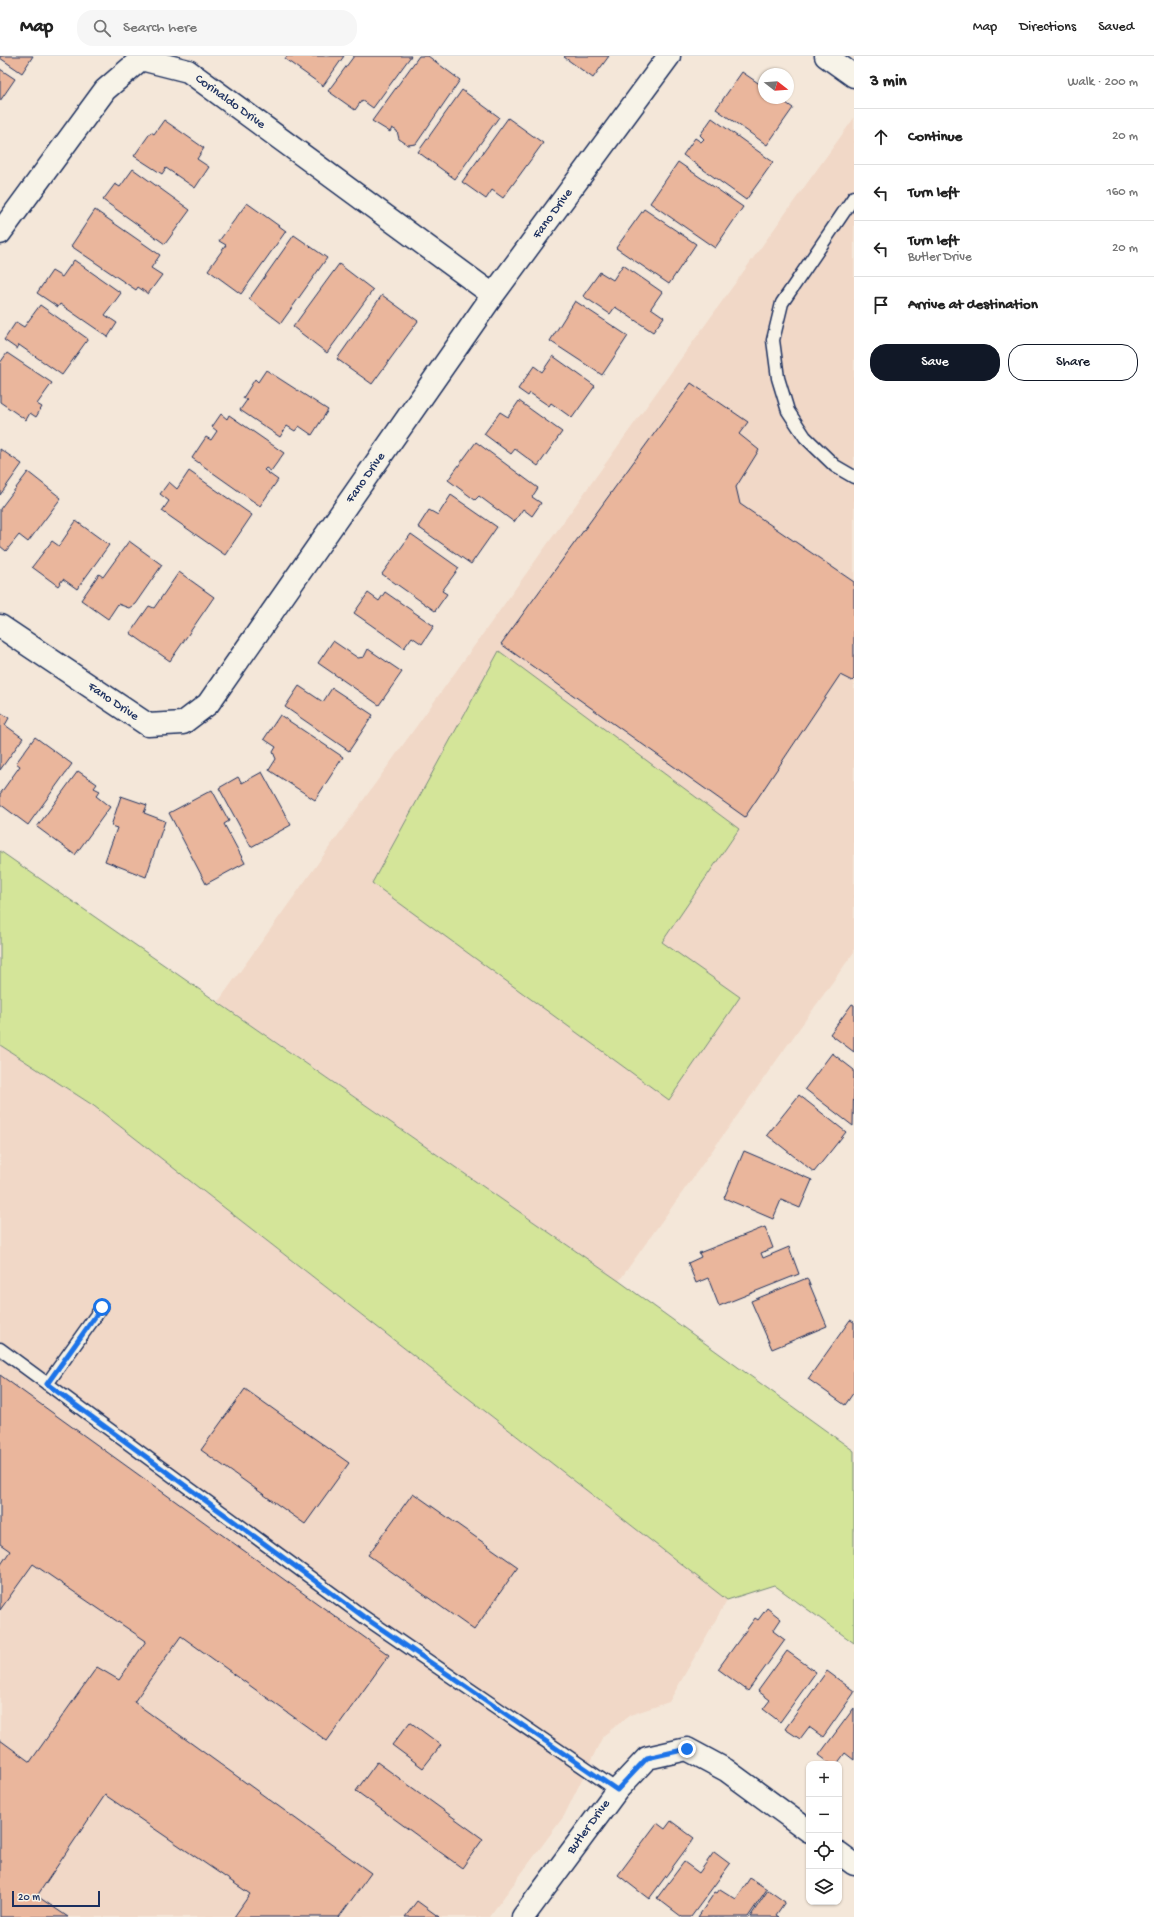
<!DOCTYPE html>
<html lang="en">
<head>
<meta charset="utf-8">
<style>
	:root { --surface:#fff; --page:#f6f6f6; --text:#222; --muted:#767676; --line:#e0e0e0; --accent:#111827 }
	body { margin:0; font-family:"Gochi Hand",sans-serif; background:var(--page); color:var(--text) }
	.controls { position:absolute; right:12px; bottom:12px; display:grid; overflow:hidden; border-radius:8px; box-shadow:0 1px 3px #0004 }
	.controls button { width:36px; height:36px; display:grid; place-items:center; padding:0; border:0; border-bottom:1px solid var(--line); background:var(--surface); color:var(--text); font:20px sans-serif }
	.compass { position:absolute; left:758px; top:12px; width:36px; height:36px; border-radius:50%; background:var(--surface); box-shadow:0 1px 3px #0004; rotate:107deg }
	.scale { position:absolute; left:12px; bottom:10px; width:88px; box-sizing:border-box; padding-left:4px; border:2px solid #1b2f5e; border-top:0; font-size:11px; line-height:14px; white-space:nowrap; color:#1b2f5e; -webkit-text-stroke:3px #f7f3e8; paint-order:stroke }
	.stop { position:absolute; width:12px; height:12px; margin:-9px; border:3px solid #1a73e8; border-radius:50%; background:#fff }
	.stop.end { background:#1a73e8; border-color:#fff; box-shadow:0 1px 4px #0008 }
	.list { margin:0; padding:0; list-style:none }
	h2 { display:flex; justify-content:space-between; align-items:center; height:52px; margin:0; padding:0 16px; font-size:17px }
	h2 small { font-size:13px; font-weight:400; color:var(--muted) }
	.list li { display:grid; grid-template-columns:26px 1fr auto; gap:12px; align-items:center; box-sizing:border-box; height:56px; padding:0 16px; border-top:1px solid var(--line) }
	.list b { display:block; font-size:15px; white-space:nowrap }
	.list p { margin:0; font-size:13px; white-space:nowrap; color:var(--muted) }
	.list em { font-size:13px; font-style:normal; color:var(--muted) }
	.actions { display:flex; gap:8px; padding:12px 16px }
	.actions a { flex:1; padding:9px 0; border:1px solid var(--accent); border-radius:16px; text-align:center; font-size:14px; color:var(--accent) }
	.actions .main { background:var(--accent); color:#fff }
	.icon { flex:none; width:22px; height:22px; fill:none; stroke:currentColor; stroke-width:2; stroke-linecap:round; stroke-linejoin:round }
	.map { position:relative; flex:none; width:854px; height:1861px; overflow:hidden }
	header { display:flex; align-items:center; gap:24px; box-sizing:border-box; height:56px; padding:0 20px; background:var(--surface); border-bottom:1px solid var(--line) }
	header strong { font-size:19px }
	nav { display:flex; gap:22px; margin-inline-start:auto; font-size:14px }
	.search { width:280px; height:36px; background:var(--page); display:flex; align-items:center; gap:10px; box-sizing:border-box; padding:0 14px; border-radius:16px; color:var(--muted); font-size:15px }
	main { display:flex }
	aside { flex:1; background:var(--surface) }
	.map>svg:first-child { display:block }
</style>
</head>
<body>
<header>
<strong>Map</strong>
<div class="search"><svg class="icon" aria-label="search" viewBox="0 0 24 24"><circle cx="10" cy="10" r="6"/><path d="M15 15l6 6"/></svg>Search here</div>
<nav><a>Map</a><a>Directions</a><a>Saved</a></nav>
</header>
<main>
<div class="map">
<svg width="854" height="1861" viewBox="0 0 854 1861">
	<rect width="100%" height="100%" fill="#f4e7d9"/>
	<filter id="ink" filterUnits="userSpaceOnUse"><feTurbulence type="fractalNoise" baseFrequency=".025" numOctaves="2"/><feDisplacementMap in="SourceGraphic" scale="8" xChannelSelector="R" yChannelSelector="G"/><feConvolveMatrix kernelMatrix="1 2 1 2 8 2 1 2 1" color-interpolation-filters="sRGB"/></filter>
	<g filter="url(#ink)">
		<!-- built -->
		<path fill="#f1d8c7" d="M854 62V896L619 1225 218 946Z
			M0 989 94 1050 727 1544 669 1646 630 1659 603 1680 564 1760 489 1861H0Z"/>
		<!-- green -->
		<path fill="#d4e599" stroke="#788a7c" d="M499 595 739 773 662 886 740 941 669 1044 372 827Z
			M0 795 619 1225 854 1395V1587L774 1529 727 1544 94 1050 0 989Z"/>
		<!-- building -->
		<path fill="#eab69c" stroke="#1b2f5e" d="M0 0H33L22 17 0 2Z
			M287 0H344L323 30 285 3Z
			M354 0H411L373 52 362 44 355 54 328 35Z
			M419 0H428L460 24 416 88 408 89 399 83 397 75 392 72 390 76 372 65Z
			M565 0H609L593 22 564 1Z
			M0 13 15 23 0 45Z
			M742 16 764 31V42H779L793 52 767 89 716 53Z
			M462 34 499 61 455 123 418 96Z
			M508 62 543 87 503 142 492 134 486 143 462 126Z
			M712 62 773 106 746 144 683 99 695 82 701 86 704 83 700 79Z
			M164 64 204 92 197 103 209 111 195 132 166 112 162 118 134 100 151 76 154 78Z
			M678 106 743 151 715 192 650 147Z
			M133 113 190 154 165 188 103 144 115 128 120 131Z
			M247 147 286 175 241 238 208 214 226 189 219 185Z
			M644 153 696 188 669 228 616 192Z
			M95 154 160 199 151 212 162 219 148 238 138 231 136 234 71 190Z
			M294 179 327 202 281 267 249 243Z
			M74 204 121 237 105 259 117 267 108 281 60 248 58 251 37 237 52 215 62 221Z
			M339 208 373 234 327 297 293 271Z
			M623 209 662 236 651 252 664 261 653 276 615 251 610 258 583 240 600 216 613 224Z
			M382 239 418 265 372 328 337 303Z
			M575 245 628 280 602 319 550 285Z
			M40 249 88 283 62 319 19 289 17 293 4 284 16 266 24 271Z
			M7 297 52 327 37 348 42 351 36 361 30 357 26 364 0 346V307Z
			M553 300 595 330 572 362 551 347 549 350 530 337 528 340 518 333 534 310 542 316Z
			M266 314 328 354 312 379 299 370 295 375 287 370 280 381 240 354 247 344 243 342 255 323 258 326Z
			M691 327 748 366 739 378 759 394 736 431 740 448 854 526V623L852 625 840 619 745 761 501 588Z
			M519 345 562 376 538 410 515 393 511 398 484 378 500 356 508 361Z
			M221 358 227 363 229 359 284 397 271 415 266 412 264 414 278 424 260 450 192 402 206 381 211 384 217 375 212 371Z
			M476 386 538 432 532 441 541 447 532 460 523 453 514 466 479 440 475 444 448 424Z
			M0 393 22 408 0 439Z
			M189 415 252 459 225 499 162 455 169 445 160 438 169 426 177 433Z
			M28 416 61 442 28 486 19 479 6 495 0 490V453Z
			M451 439 497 471 471 508 418 471 429 454 438 459Z
			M76 465 109 489 77 533 63 523 58 530 32 511 52 485 59 490Z
			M411 478 459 512 442 535 447 538 435 555 382 518Z
			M129 485 162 509 135 548 129 552 118 548 108 563 81 544 99 518 103 521Z
			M179 516 214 541 170 605 130 577 149 550 154 552Z
			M385 536 434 570 422 588 412 581 404 592 354 557 368 537 379 545Z
			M333 585 358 602 364 601 368 593 402 616 379 649 318 607Z
			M299 630 323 646 332 632 373 659 349 695 285 651Z
			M0 656 9 662 5 669 23 682 0 714Z
			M280 659 343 701 315 744 269 714 276 703 273 696 276 691 264 683Z
			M35 681 72 708 28 769 0 748V738L20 710 16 707Z
			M78 715 97 728 94 732 100 735 96 740 110 751 75 799 37 771Z
			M262 716 291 769 251 791 219 732 238 721 242 727Z
			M212 734 229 765 224 768 245 807 206 828 169 757Z
			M121 740 147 749 144 757 165 765 146 821 105 805 117 772 111 770Z
			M852 948 854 949V996L830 978Z
			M832 997 854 1014 853 1070 805 1033Z
			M799 1039 846 1076 814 1116 767 1079Z
			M744 1095 812 1124 800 1152 781 1144 773 1163 724 1142Z
			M765 1171 773 1192 761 1197 763 1202 789 1191 799 1218 719 1250 708 1222 696 1227 688 1207 701 1201 699 1197Z
			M807 1222 827 1270 772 1293 751 1245Z
			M850 1264 854 1266V1336L845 1349 808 1323Z
			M0 1319 389 1599 327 1685 181 1580 134 1646 371 1817 339 1861H234L250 1838 105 1739 37 1840 68 1861H0V1684L30 1706 97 1611 119 1624 146 1585 33 1508 0 1554V1510L10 1495 0 1488Z
			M245 1333 349 1407 305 1468 201 1394Z
			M413 1437 518 1511 474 1574 368 1499Z
			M767 1552 781 1563 773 1575 785 1584 748 1635 718 1613 755 1562 758 1564Z
			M787 1595 816 1616 780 1666 763 1653 770 1644 758 1635Z
			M827 1615 854 1635V1637L823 1681 809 1671 800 1683 785 1673Z
			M854 1652V1704L845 1697 837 1708H831L819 1699Z
			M410 1666 441 1689 423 1712 392 1689Z
			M377 1706 483 1783 462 1812 356 1735Z
			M671 1765 694 1782 649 1843 618 1819 657 1767 665 1773Z
			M714 1796 730 1808 691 1861H682L657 1842 684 1806 699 1817Z
			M750 1822 767 1833 748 1861H698L715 1836 717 1837 720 1833 736 1843Z
			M768 1834 785 1846 776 1859 779 1861H750Z
			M417 1845 439 1861H405Z"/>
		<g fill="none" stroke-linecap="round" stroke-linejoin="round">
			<!-- service casing -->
			<g stroke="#1b2f5e" stroke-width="15">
				<path id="service" d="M854 141 782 247 773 284 778 322 788 355 805 381 835 410 854 421
					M0 1293 364 1561 617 1734
					M47 1328 102 1251"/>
			</g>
			<!-- minor casing -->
			<g stroke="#1b2f5e" stroke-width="25">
				<path id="minor" d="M826 0 854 20
					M0 177 105 34 141 3 188 15 493 239
					M0 570 148 669 183 667 208 648 493 239 669 0
					M839 1797 854 1808
					M523 1861 617 1734 647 1702 687 1693 726 1714 809 1775"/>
			</g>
			<!-- service -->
			<use href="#service" stroke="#f7f3e8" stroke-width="12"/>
			<!-- minor -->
			<use href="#minor" stroke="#f7f3e8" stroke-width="22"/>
		</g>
	</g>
	<g fill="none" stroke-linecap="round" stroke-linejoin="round" filter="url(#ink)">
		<!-- route -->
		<path stroke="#1a73e8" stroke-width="5" d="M102 1251 47 1328 364 1561 617 1734 647 1702 687 1693"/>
	</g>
	<g text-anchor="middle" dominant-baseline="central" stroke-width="3" stroke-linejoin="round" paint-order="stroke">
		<!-- street labels -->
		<g font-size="13" fill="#1b2f5e" stroke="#f7f3e8">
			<text transform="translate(230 46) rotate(36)">Corinaldo Drive</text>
			<text transform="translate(553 158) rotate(-54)">Fano Drive</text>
			<text transform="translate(366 422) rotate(-55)">Fano Drive</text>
			<text transform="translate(113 646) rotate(34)">Fano Drive</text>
			<text transform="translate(589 1771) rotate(-54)">Butler Drive</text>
		</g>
	</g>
</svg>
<div class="controls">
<button>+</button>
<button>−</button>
<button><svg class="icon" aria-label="locate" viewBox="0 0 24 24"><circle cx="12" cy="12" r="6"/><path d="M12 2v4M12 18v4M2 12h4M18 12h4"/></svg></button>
<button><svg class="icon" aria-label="layers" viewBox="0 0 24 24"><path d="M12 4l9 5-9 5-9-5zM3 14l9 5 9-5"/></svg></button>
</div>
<svg class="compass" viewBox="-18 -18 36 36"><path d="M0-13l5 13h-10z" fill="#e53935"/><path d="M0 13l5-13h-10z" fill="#767676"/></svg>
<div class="scale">20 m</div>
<div class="stop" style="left:102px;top:1251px"></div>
<div class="stop end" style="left:687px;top:1693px"></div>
</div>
<aside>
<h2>3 min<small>Walk · 200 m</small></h2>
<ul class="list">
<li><svg class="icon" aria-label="ahead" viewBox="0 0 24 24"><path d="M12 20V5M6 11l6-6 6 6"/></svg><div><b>Continue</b></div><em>20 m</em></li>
<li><svg class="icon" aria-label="left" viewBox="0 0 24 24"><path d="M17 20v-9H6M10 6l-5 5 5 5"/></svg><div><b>Turn left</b></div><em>160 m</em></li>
<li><svg class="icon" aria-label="left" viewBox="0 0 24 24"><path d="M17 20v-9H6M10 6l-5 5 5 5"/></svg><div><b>Turn left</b><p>Butler Drive</p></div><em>20 m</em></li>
<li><svg class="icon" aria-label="arrive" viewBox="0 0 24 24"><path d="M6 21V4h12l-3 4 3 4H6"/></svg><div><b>Arrive at destination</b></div></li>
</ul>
<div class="actions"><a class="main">Save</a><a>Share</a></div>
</aside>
</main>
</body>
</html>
